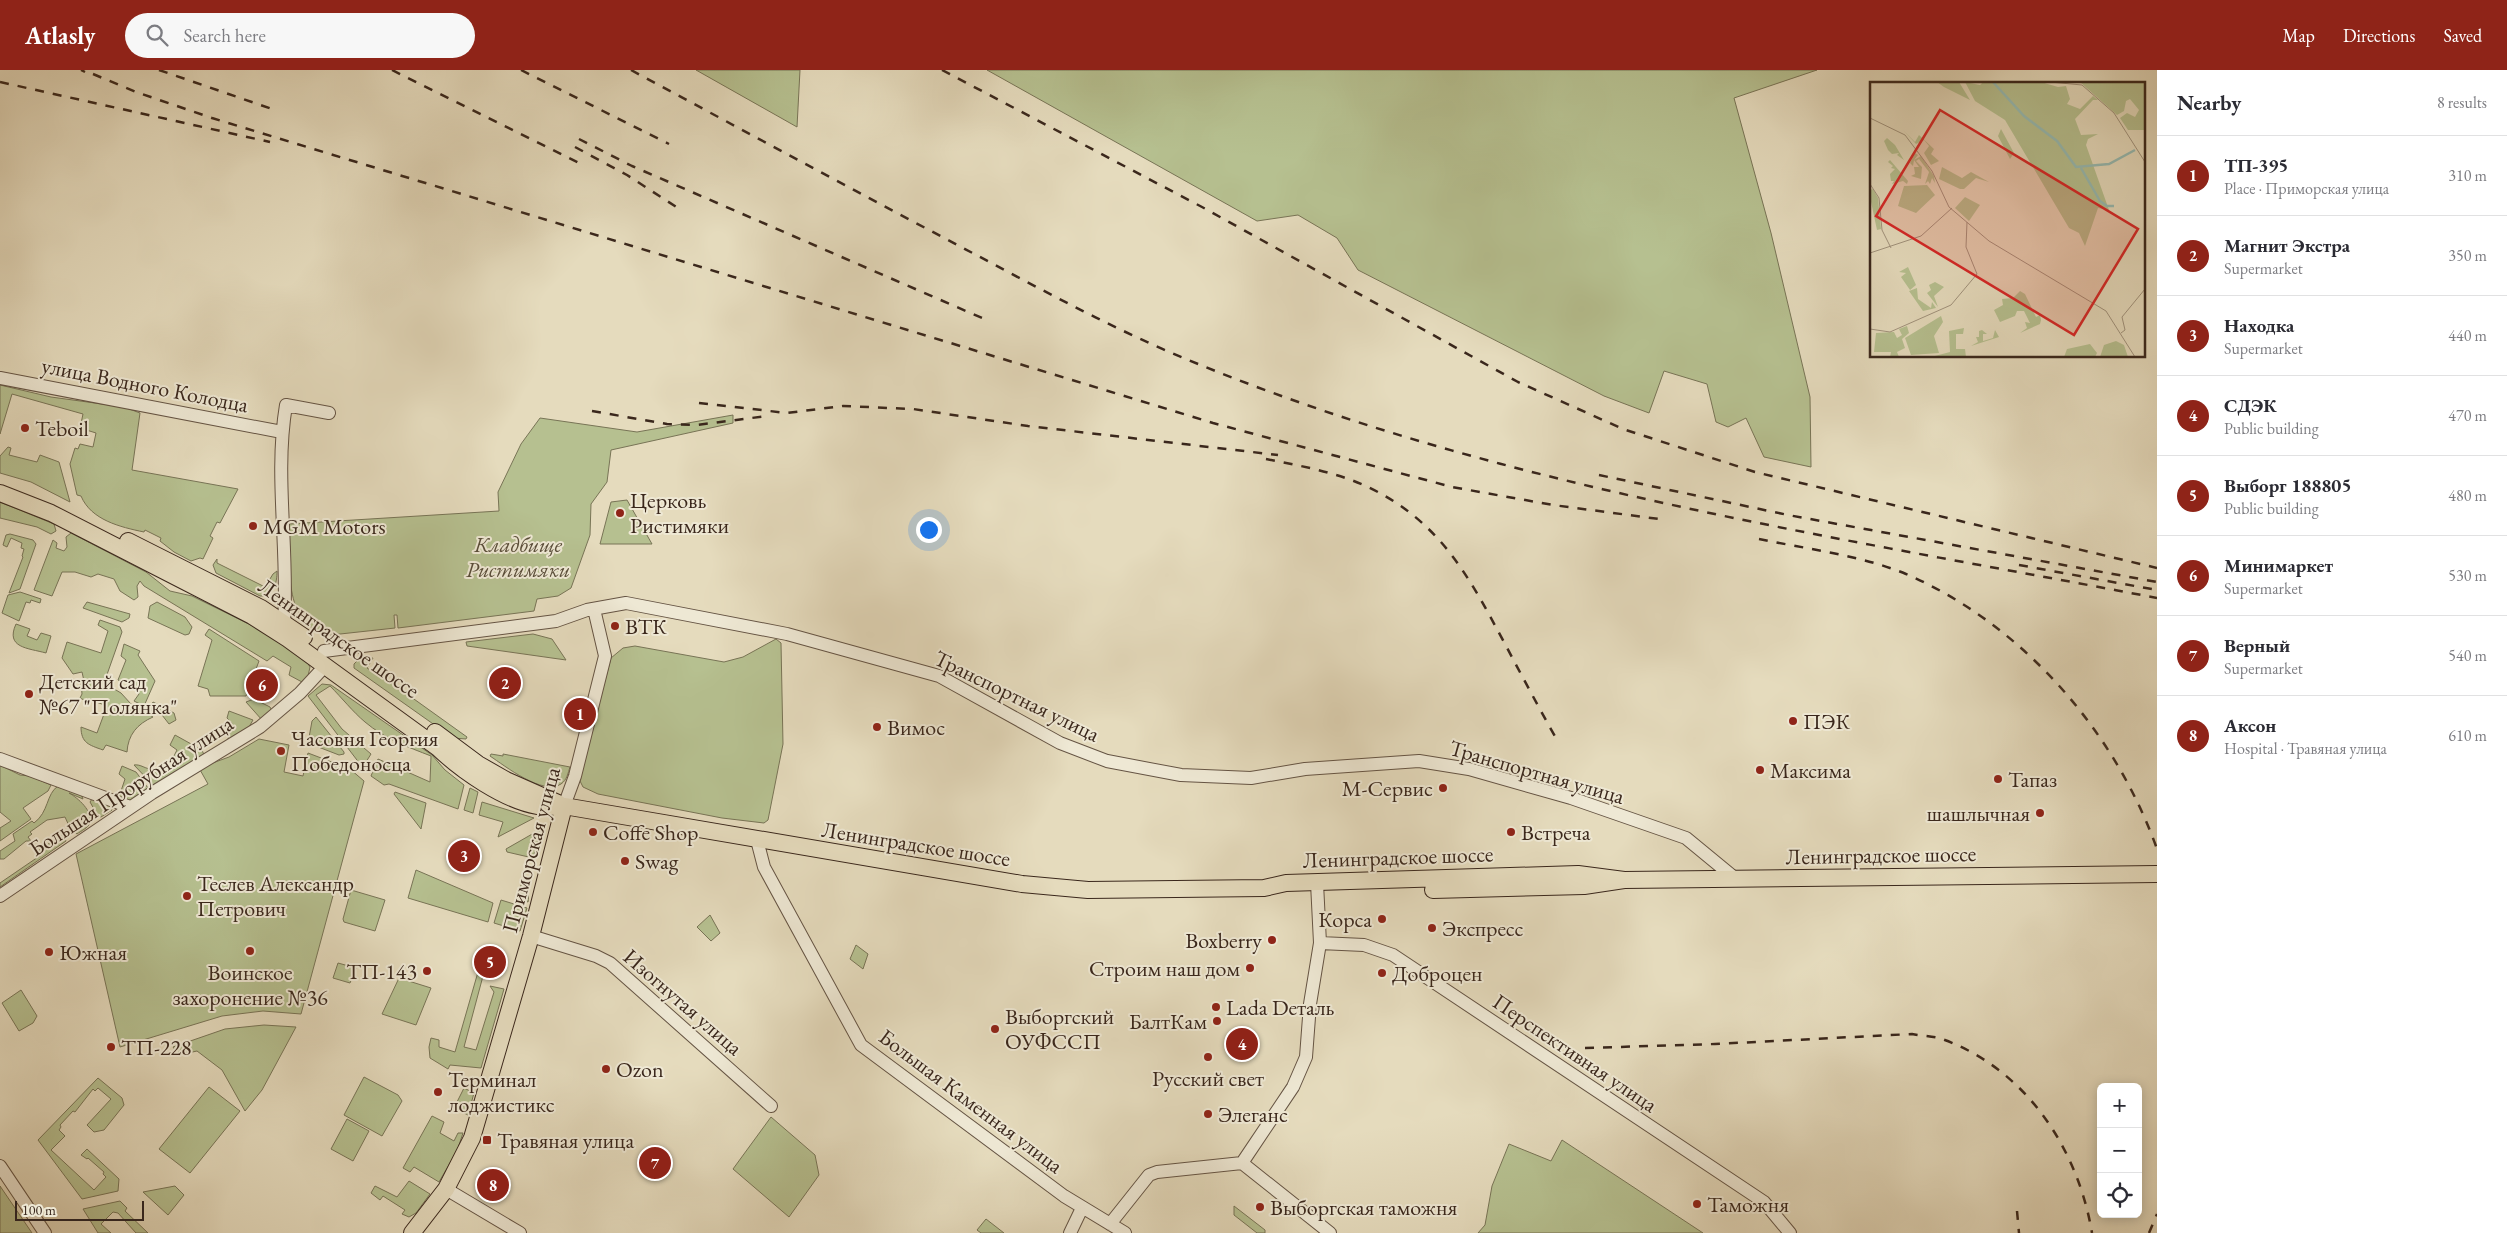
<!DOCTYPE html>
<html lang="en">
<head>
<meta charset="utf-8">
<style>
	:root { --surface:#fff; --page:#f7f7f7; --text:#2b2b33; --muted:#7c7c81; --line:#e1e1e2; --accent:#8f2418 }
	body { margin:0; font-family:"EB Garamond",serif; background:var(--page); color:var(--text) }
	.controls { position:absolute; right:15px; bottom:15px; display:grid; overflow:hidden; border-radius:8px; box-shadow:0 2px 12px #0003 }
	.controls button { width:45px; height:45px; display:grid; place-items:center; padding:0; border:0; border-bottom:1px solid var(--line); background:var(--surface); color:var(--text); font:25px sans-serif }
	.scale { position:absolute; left:15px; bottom:12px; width:129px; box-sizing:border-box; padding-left:5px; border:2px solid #3a271c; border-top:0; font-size:14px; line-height:18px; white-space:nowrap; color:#3a271c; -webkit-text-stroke:4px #eee8d4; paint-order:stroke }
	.you { position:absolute; left:928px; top:459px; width:18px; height:18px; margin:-12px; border:4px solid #fff; border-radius:50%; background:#1a73e8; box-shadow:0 0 0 8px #1a73e833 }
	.badge { display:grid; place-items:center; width:32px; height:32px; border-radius:50%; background:var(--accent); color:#fff; font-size:16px; font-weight:700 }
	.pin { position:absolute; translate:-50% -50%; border:2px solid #fff; box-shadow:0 1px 5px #0006 }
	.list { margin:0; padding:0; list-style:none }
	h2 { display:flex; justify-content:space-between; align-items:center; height:65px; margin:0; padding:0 20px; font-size:21px }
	h2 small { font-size:16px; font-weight:400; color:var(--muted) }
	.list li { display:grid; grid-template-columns:32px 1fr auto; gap:15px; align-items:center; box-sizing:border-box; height:80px; padding:0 20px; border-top:1px solid var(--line) }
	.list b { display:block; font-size:19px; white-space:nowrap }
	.list p { margin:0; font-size:16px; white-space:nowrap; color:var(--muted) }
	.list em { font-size:16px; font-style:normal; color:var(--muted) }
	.icon { flex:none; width:28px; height:28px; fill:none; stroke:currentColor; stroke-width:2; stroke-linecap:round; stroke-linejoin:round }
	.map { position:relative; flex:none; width:2157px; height:1163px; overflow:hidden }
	header { display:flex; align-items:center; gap:30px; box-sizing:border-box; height:70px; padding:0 25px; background:var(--accent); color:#fff }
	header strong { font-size:24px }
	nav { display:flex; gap:28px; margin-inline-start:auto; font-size:18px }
	.search { width:350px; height:45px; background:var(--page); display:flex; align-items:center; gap:12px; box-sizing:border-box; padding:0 18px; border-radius:28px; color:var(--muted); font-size:19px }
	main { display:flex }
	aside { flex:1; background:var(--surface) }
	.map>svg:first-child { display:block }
</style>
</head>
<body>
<header>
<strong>Atlasly</strong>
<div class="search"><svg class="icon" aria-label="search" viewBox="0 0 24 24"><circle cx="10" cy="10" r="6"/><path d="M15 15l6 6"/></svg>Search here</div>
<nav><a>Map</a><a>Directions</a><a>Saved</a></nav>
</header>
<main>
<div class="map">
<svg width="2157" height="1163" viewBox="0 0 2157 1163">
	<rect width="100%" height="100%" fill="#e5dbbd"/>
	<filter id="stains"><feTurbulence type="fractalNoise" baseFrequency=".004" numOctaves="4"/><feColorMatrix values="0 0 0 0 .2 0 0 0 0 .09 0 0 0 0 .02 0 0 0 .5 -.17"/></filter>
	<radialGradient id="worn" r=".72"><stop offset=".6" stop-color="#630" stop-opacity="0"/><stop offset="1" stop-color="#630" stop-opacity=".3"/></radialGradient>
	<!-- green -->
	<path fill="#b6c090" stroke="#787456" d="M696 0H800L797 57Z
		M987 0H1817L1734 28 1771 163 1810 327 1811 397 1764 387 1746 348 1728 357 1716 352 1707 314 1664 301 1649 343 1604 326 1358 200 1337 168 1298 145 1257 151Z
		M0 315 51 327 124 337 140 343 132 400 238 419 220 453 217 452 210 466 213 468 203 489 200 488 191 491 174 482 160 471 161 468 145 460 144 462C120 457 91 450 81 426L77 425 70 394 75 378 78 379 80 374 93 377 96 363 80 358 83 344 12 324 0 364Z
		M733 345V353L611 380 607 412 591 434 590 465 571 518 558 526 537 529 534 541 398 558 397 545H394L395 558 331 565C280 557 291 492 289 454L499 441 498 422 521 374 540 348 637 362Z
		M8 377 11 378 9 385 37 392 40 385 59 392 70 432 31 412 0 403V386Z
		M627 430 652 474H600L611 432Z
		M0 432 54 454 56 461 51 464 37 457 0 448Z
		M71 463 146 502 170 521 192 526 265 562 307 592 310 597 308 606 302 612 289 605 291 597 273 586 267 591 144 516 140 511 137 516 138 527 134 530 120 521 114 509 98 504 91 507 75 502H62L52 526 34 520 53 470 57 473 56 478 64 481 67 477 66 467Z
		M10 464 33 470 36 474 20 519 9 523 23 487 22 486 24 479 21 478 22 473 11 468 7 477 3 475 6 465Z
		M217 489V493L265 517 273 504 277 501C277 513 274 527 260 526L216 503 213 495Z
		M20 522 41 529 40 533 31 530 30 533 26 532 19 551 2 543 8 525Z
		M87 532 130 544 129 548 122 552 83 538Z
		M157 532 185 547 192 557 189 564 185 565 148 548 150 536Z
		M100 550 120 557 122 562 104 613 121 623 131 634 153 647C137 654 128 665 127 682L106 675 103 680C89 675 81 673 81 657L97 663 107 636 91 630 90 633 80 628 82 624 81 612 84 611 82 602 73 604 62 588 67 572 101 583 108 561 98 555Z
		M16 554 30 559 27 566 37 570 41 563 51 566 46 583C28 578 5 578 16 554Z
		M209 559 259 591 246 626H210L208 619 198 616 212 570 205 565Z
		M533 564 552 569 566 590 467 576 466 572Z
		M776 569 781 573 783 674 768 750 764 753 722 748 598 724 583 717 579 709 611 588 623 578 635 576 724 592 743 587Z
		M124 574 140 581 138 585 155 611 144 636 134 631 139 624 135 616 118 610 126 590 121 586Z
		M373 588 367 598 370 600 372 599 467 667 466 669 453 668 354 598V594L358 590Z
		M322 614 331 615 432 685 445 700 464 715 458 739 389 714 384 715 371 706 378 689 430 712 431 686C408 677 385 669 365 652 353 642 342 628 330 616L316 625 342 659 371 684 366 692 360 694 308 626Z
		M254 629 270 637 272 641 262 650 246 632Z
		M153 632 174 643 176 650 169 654 162 645 149 639Z
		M229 641 253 650 249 657 228 669 232 653 227 648Z
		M316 647 344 682V684L339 685 308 673 312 651Z
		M175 665 202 680 204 685 153 715 134 695C140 694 144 698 150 699 166 700 170 694 177 680L170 675Z
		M259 669 289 675 284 702 303 706 308 683 350 699 364 711 301 944 263 941 222 946 120 977 76 784 208 714 199 698 229 687Z
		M491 684 503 686V684L570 697C568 703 567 710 561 714 543 726 505 696 490 686Z
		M0 695 20 705 30 706 51 715 48 721 23 738 31 749 0 771V758L11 751 0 742Z
		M122 696 136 702 148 718 130 730 119 727 125 709 119 704Z
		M58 716 80 722 83 729 69 723C78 728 93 741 90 753 88 758 81 761 77 764L70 758 65 747 47 750 30 762 32 764 28 767 31 771H26L4 789H0V781L15 771 13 764 32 751 34 753C49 742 46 724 58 716Z
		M470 718 478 722 473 743 464 740Z
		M395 722 426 733 421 759 394 724Z
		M92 729 111 736 112 740 101 747 98 746 90 732Z
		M482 732 534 748 498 767 503 752 479 745Z
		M541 759 533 788 507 782 506 779Z
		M63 764 66 771 0 817V813L41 785 38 781Z
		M416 800 493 833 488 852 408 828Z
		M522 811 527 812C525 820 530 825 528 832L518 828Z
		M351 820 385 830 375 861 344 852 343 849Z
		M501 830 527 838 520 861 494 853Z
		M710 845 720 863 711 871 697 857Z
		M856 875 868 884 863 899 850 889Z
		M338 893 356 898 350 913 333 908Z
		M478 902 483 906 464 977 476 980 494 922 490 916 504 919 481 998 450 995 448 999 430 988 429 977 431 968 439 970V977L455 982Z
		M399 908 431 918 416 955 382 944Z
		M21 920 37 946 33 953 19 961 2 933Z
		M264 955 296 957 262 1020 245 1041 222 1000 197 981 179 985 173 977 225 959Z
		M364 1007 398 1025 402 1031 382 1066 344 1045Z
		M98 1008 122 1028 124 1035 104 1060 94 1062 87 1055 111 1029 98 1018 95 1021 93 1019 75 1042 73 1041 60 1055 61 1057 59 1060 65 1066 51 1080 94 1120 106 1107 103 1104 104 1102 88 1088 87 1089 81 1085 87 1079 119 1109 118 1121 82 1129 38 1070Z
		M209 1017 240 1041 190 1103 159 1079Z
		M464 1018 474 1023 468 1045 454 1038Z
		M432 1046 444 1052 440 1063 454 1071 458 1063H463L457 1081 439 1112 414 1097 410 1102 403 1098Z
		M771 1047 815 1085 819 1105 789 1147 733 1099Z
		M347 1049 369 1061 353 1091 331 1079Z
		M1562 1070 1703 1163H1478L1485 1155 1492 1116 1509 1074 1551 1091Z
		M409 1111 430 1124 416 1143 409 1147 402 1144 405 1140 383 1126 380 1130 371 1123 375 1116 397 1127Z
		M0 1116 32 1163H0Z
		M175 1116 184 1125 168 1145 143 1122Z
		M120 1131 127 1138 125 1141 148 1163H136L118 1143 113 1142 101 1154 111 1163H98L83 1139Z
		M1234 1136 1265 1160V1163H1257L1234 1145Z
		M986 1149 1004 1163H981L977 1160Z"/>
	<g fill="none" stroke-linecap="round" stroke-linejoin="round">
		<!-- minor casing -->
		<g stroke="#655444" stroke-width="14">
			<path id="minor" d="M0 308 282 362
				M284 553C289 480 274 407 286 335L329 343
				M324 581 556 551 587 540 626 533 787 564 939 606 1060 673 1107 691 1181 705 1251 708 1305 699 1419 691 1469 699 1571 728 1686 768 1737 810
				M0 689 130 737
				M564 736 575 706 605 586 594 539
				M757 770 764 797 861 975 1064 1126 1125 1163
				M0 826 152 723 260 657 300 623 325 596
				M531 866 596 886 610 893 771 1036
				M1320 873 1364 875 1393 885 1764 1132 1790 1163
				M1242 1093 1330 1163
				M0 1096 45 1163
				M446 1119 520 1163
				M1110 1154 1149 1105 1157 1102 1242 1093 1293 1017 1306 987 1310 934 1320 873 1317 813
				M1070 1163 1082 1138"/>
		</g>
		<!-- major casing -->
		<g stroke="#3a271c" stroke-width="18">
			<path id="major" d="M0 423 51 443 252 546 288 569 438 678C462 701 504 730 537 736 546 738 556 736 564 736L1022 814 1088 820 1264 818 1286 813 1578 804 1624 810
				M128 471 261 538 304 567
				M435 662 478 694 506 710 558 733
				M1433 820 1584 816 1624 810 2157 804
				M412 1163 446 1119 472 1068 531 866 564 736"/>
		</g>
		<!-- minor -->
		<use href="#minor" stroke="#eee8d4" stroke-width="12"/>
		<!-- major -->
		<use href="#major" stroke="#e5dbbd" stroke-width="16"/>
		<!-- rail -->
		<path stroke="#3a271c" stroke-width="2.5" stroke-dasharray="9 9" stroke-linecap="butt" d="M81 0 85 2
			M159 0 275 40
			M392 0 579 93
			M521 0 669 74
			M631 0C737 57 842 114 948 170 1020 208 1092 248 1167 281 1482 416 1823 464 2157 528
			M942 0 1202 137 1518 312 1623 359 1755 402 2157 498
			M93 4 136 22 212 48 1213 353 1452 417 1553 435 1659 449
			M0 12 270 72
			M579 69 632 96 989 251
			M575 77 627 105 681 140
			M699 333 787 343 843 336 913 339 1028 356 1278 385
			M592 341 667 354 697 355 767 346
			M1266 389C1301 396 1336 402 1368 417 1441 452 1469 507 1505 574 1522 606 1539 638 1557 670
			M1599 405 1788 445 2157 512
			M1759 469C1807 479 1860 485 1906 504 2022 554 2115 661 2157 779
			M2019 495 2157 520
			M1585 978 1715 974 1912 964C1922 966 1933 966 1942 969 2026 999 2078 1079 2092 1163
			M2017 1141 2019 1163
			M2149 1163 2157 1144"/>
	</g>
	<!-- markers -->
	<g fill="#8f2418" stroke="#eee8d4" stroke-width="2">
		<circle cx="25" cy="358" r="5"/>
		<circle cx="620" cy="443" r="5"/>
		<circle cx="253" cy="456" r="5"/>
		<circle cx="615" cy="556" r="5"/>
		<circle cx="29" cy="624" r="5"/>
		<circle cx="1793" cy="651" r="5"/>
		<circle cx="877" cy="657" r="5"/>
		<circle cx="281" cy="681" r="5"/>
		<circle cx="1760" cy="700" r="5"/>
		<circle cx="1998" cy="709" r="5"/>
		<circle cx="1443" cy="718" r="5"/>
		<circle cx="2040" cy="743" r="5"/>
		<circle cx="593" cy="762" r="5"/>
		<circle cx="1511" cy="762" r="5"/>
		<circle cx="625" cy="791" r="5"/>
		<circle cx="187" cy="826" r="5"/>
		<circle cx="1382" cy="849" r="5"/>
		<circle cx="1432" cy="858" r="5"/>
		<circle cx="1272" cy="870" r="5"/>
		<circle cx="250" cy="881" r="5"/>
		<circle cx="49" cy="882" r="5"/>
		<circle cx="1250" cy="898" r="5"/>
		<circle cx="427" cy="901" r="5"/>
		<circle cx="1382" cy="903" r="5"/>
		<circle cx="1216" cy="937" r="5"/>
		<circle cx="1217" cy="951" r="5"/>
		<circle cx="995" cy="959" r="5"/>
		<circle cx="111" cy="977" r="5"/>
		<circle cx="1208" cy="987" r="5"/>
		<circle cx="606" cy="999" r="5"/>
		<circle cx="438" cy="1022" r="5"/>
		<circle cx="1208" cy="1044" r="5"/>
		<rect x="482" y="1065" width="10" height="10" rx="2.5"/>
		<circle cx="1697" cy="1134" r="5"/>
		<circle cx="1260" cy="1137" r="5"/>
	</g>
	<g text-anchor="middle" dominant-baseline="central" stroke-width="4" stroke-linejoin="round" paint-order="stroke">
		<!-- street labels -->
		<g font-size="22" fill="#3a271c" stroke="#eee8d4">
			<text transform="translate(145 315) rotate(11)">улица Водного Колодца</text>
			<text transform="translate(339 568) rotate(35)">Ленинградское шоссе</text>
			<text transform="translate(1017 626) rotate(26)">Транспортная улица</text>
			<text transform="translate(1537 702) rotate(16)">Транспортная улица</text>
			<text transform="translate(131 716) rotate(-33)">Большая Прорубная улица</text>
			<text transform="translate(916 774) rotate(9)">Ленинградское шоссе</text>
			<text transform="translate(531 780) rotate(-75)">Приморская улица</text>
			<text transform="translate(1881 785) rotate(-1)">Ленинградское шоссе</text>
			<text transform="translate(1398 787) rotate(-2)">Ленинградское шоссе</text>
			<text transform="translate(683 932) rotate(41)">Изогнутая улица</text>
			<text transform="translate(1575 983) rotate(34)">Перспективная улица</text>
			<text transform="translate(971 1031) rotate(37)">Большая Каменная улица</text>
		</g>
		<!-- poi labels -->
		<g font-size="22" fill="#3a271c" stroke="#eee8d4" text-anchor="start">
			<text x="35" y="358">Teboil</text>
			<text x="630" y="430">Церковь<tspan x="630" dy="25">Ристимяки</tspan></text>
			<text x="263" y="456">MGM Motors</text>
			<text x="625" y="556">ВТК</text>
			<text x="39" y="611">Детский сад<tspan x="39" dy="25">№67 "Полянка"</tspan></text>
			<text x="1803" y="651">ПЭК</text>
			<text x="887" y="657">Вимос</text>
			<text x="291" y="668">Часовня Георгия<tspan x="291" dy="25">Победоносца</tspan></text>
			<text x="1770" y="700">Максима</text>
			<text x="2008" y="709">Тапаз</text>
			<text x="1433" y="718" text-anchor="end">М-Сервис</text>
			<text x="2030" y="743" text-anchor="end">шашлычная</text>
			<text x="603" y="762">Coffe Shop</text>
			<text x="1521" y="762">Встреча</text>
			<text x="635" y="791">Swag</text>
			<text x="197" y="813">Теслев Александр<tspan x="197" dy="25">Петрович</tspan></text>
			<text x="1372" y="849" text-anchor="end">Корса</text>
			<text x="1442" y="858">Экспресс</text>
			<text x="1262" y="870" text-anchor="end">Boxberry</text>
			<text x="59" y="882">Южная</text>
			<text x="1240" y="898" text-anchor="end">Строим наш дом</text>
			<text x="417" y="901" text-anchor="end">ТП-143</text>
			<text x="250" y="902" text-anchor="middle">Воинское<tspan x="250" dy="25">захоронение №36</tspan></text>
			<text x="1392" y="903">Доброцен</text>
			<text x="1226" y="937">Lada Dеталь</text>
			<text x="1005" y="946">Выборгский<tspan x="1005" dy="25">ОУФССП</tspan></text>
			<text x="1207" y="951" text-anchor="end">БалтКам</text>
			<text x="121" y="977">ТП-228</text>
			<text x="616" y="999">Ozon</text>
			<text x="1208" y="1008" text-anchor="middle">Русский свет</text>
			<text x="448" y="1009">Терминал<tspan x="448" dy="25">лоджистикс</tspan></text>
			<text x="1218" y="1044">Элеганс</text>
			<text x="497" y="1070">Травяная улица</text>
			<text x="1707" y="1134">Таможня</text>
			<text x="1270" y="1137">Выборгская таможня</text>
		</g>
		<!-- park labels -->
		<g font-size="22" font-style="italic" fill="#594d39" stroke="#eee8d4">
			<text x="518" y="474">Кладбище<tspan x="518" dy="25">Ристимяки</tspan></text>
		</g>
	</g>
	<!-- overview -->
	<g transform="translate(1870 12)">
		<rect width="275" height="275" fill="#e5dbbd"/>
		<path d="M67 0H89L100 18 74 5ZM95 0 110 3 113 0H171L188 5 196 4 200 17 197 22 210 27 223 14 228 18H223L205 37 211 53 228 52 218 57 216 63 239 128 228 126 215 164 209 151 199 146 135 38 105 19ZM210 0H275V48H258L250 36 257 31 265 35 269 28 260 17 256 19 254 29 247 33ZM131 47 144 71 140 77 128 54ZM33 48 45 60 49 53 64 67 61 72 69 79 61 83 54 71 59 64 54 58 46 62ZM17 56 25 63 34 78 27 73 29 71 22 72 18 68 14 59ZM45 71 48 73 44 78 51 74 64 94 65 101 62 96 60 102 58 99 55 102 59 90 49 77 46 79 52 85 51 97 41 94 45 92 44 85H49L44 78 43 84 40 81ZM20 78 38 99 37 102 33 99 22 102 24 99H21L20 92 25 87 21 86 23 84 18 80ZM72 85 92 96 101 90 119 100 106 96 94 107H90L69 97ZM57 103 65 113 46 131 28 124 34 104ZM3 107 8 116 11 147 7 148 0 115V108ZM95 115 110 123 99 139 85 126ZM38 185 46 203 40 208 31 195 36 191 29 190ZM65 200 74 205 64 214 68 225 57 211 61 208 59 203ZM47 206 48 217 61 226 62 220 66 226 53 229 39 209ZM150 209 155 212 166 235 170 233 171 238 170 242 150 251 157 246 155 240 160 241 154 229H147L145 234 130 240 124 228 133 223 132 217 143 216ZM71 234 73 240 64 254 69 271 41 273 35 256ZM37 244 39 251 32 257 35 266 27 270 29 275H20L21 270H4L6 251 24 250 27 256 32 253 29 247ZM94 246 93 252H86V267H95L96 275H61L80 270 79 249ZM112 248 117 252H113V259L123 256 125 248 129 255 101 264 108 260 106 255H109V249ZM246 259 254 263 258 275H230L234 263ZM220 262 227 271 225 275H194L197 267Z" fill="#b6c090"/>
		<path fill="none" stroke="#96bbb3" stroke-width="2.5" d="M123 0 154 34 187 59 206 85 239 82 265 68M211 86 230 119 237 124H244"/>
		<path fill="none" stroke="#a1937d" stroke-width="1" d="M180 0 212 3 244 31 275 80M0 36 35 53 62 89 79 125 119 159 236 229 265 275M0 102 9 116 12 148 21 166M0 171 51 154 82 126M0 247 20 250 81 223 107 192 96 165 97 140M251 251 255 248 252 235 275 207"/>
		<path fill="#d62828" fill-opacity="0.15" stroke="#d62828" stroke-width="2.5" d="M70 28 268 147 204 253 6 134Z"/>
		<rect width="275" height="275" fill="none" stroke="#3a271c" stroke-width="2.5"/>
	</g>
	<rect width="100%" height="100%" filter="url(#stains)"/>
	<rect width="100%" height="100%" fill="url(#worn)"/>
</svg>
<div class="controls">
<button>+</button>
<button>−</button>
<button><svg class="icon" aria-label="locate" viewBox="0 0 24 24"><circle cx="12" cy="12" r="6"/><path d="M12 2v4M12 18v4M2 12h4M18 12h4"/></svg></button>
</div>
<div class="scale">100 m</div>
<div class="you"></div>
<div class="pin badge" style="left:580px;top:644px">1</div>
<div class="pin badge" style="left:505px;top:613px">2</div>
<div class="pin badge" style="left:464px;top:786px">3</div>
<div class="pin badge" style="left:1242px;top:974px">4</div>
<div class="pin badge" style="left:490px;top:892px">5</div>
<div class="pin badge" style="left:262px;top:615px">6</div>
<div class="pin badge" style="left:655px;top:1093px">7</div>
<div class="pin badge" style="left:493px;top:1115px">8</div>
</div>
<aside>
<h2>Nearby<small>8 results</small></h2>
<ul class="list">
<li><span class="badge">1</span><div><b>ТП-395</b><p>Place · Приморская улица</p></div><em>310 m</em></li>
<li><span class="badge">2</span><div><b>Магнит Экстра</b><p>Supermarket</p></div><em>350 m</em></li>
<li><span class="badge">3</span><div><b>Находка</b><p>Supermarket</p></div><em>440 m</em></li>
<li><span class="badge">4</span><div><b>СДЭК</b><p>Public building</p></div><em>470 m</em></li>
<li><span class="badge">5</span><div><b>Выборг 188805</b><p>Public building</p></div><em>480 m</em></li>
<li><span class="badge">6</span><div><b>Минимаркет</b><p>Supermarket</p></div><em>530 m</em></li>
<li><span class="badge">7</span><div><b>Верный</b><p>Supermarket</p></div><em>540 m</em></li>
<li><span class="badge">8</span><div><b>Аксон</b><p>Hospital · Травяная улица</p></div><em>610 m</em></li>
</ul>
</aside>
</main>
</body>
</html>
